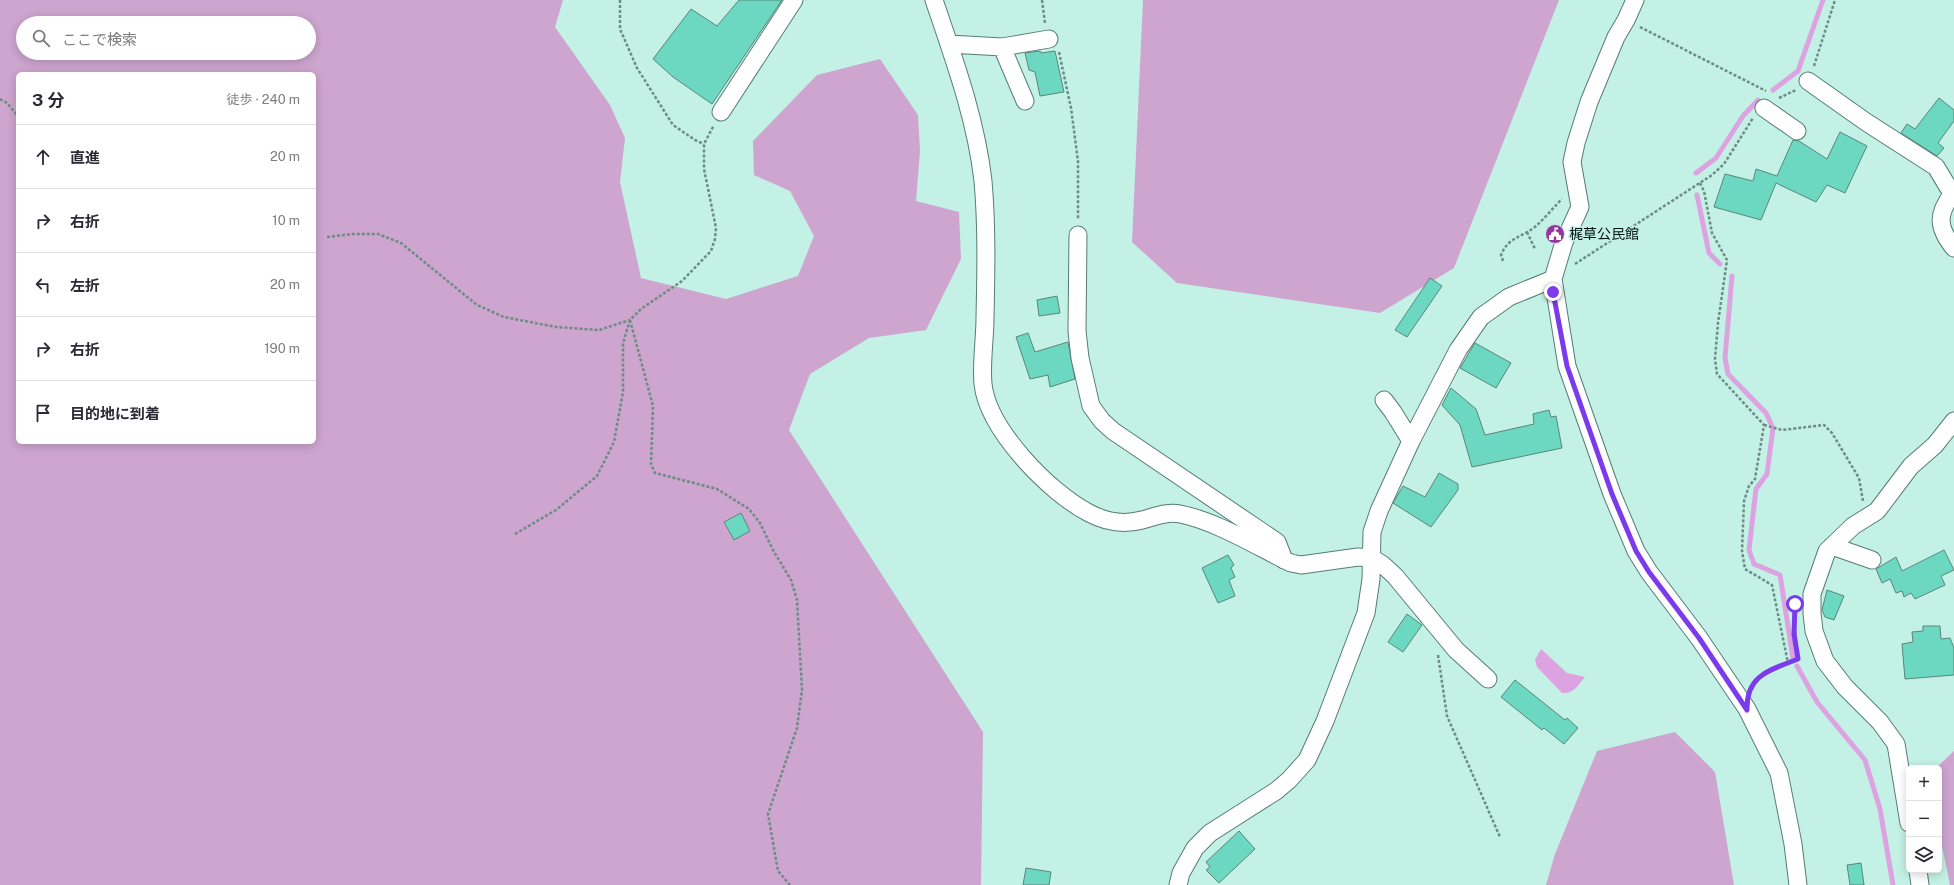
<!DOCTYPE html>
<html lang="ja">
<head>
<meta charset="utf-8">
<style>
	:root { --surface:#fff; --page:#f7f7f7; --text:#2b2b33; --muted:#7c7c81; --line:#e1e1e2 }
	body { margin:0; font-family:"Public Sans","Noto Sans JP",sans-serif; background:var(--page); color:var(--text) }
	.controls { position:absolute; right:12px; bottom:12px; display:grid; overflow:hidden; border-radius:6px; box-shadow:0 2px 10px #0003 }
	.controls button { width:36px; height:36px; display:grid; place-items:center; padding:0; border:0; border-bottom:1px solid var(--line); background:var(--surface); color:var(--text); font:20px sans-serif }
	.stop { position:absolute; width:12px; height:12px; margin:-9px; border:3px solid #7c3aed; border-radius:50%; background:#fff }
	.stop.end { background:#7c3aed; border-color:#fff; box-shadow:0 1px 4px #0008 }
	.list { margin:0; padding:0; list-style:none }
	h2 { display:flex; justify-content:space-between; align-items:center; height:52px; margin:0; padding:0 16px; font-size:17px }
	h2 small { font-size:13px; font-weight:400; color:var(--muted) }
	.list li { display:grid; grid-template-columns:26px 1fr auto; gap:12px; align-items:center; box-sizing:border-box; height:64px; padding:0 16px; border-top:1px solid var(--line) }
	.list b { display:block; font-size:15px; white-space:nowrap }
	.list em { font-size:13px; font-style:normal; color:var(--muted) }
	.icon { flex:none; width:22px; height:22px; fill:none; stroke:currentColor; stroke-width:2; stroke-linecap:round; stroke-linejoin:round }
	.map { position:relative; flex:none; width:1954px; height:885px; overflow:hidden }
	.search { position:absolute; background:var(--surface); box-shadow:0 2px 10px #0003; left:16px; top:16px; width:300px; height:44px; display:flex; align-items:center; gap:10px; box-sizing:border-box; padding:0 14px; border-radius:22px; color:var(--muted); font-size:15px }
	.panel { position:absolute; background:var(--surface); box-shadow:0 2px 10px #0003; left:16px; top:72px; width:300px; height:372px; border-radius:6px }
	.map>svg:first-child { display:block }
</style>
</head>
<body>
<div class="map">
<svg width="1954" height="885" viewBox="0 0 1954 885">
	<rect width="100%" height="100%" fill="#c4f1e5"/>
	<!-- green -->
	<path fill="#cda5cf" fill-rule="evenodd" d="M0 0H563L555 27 610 105 625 138 620 182 641 278 726 299 798 276 814 236 790 191 754 175 753 141 817 75 880 59 918 115 920 151 916 201 959 212 961 259 926 330 869 338 810 374 789 430 983 732 981 885H0ZM23 23H309V53H23ZM18 74H314V442H18Z
		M1143 0H1559L1454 268 1380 313 1177 283 1132 242Z
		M1675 732 1715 772 1734 885H1546L1555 854 1597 751Z
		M1954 751V885H1950L1939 831V768H1936Z"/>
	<!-- water -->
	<path fill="#dda3e1" d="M1541 649 1567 673 1585 677C1578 685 1574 694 1562 693L1537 667 1535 660Z"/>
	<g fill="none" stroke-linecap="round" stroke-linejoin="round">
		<!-- stream -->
		<path stroke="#dda3e1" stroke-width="5" d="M1773 90 1798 71 1823 0
			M1696 173 1716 158 1743 116 1758 100
			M1697 195 1709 253 1720 264
			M1732 276 1725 358 1728 374 1766 413 1773 428 1767 474 1756 489 1749 550 1754 564 1780 575 1793 658
			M1797 666 1817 702 1865 760 1880 809 1893 885"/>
	</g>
	<!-- building -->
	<path fill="#6dd8c1" stroke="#5b857a" d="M739 0H782L712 104 673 77 653 59 691 9 717 26Z
		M1040 51 1041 53 1055 51 1064 92 1040 96 1035 72 1029 70 1025 53Z
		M1939 98 1954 110V121L1938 143 1944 148 1937 156 1901 133 1907 124 1915 129Z
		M1840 132 1867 146 1845 193 1827 185 1816 202 1776 183 1761 220 1714 207 1725 174 1753 181 1756 169 1777 176 1793 140 1799 141 1827 159Z
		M1430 278 1442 286 1407 337 1395 330Z
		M1057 296 1060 313 1039 316 1037 300Z
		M1028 333 1035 352 1068 342 1075 379 1050 387 1048 375 1030 379 1016 337Z
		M1475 343 1511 363 1496 388 1460 368Z
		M1451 388 1476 409 1485 435 1534 424 1533 414 1549 410 1551 417 1556 416 1562 448 1472 467 1460 425 1442 405Z
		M1439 473 1458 484V490L1431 527 1393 503 1403 486 1425 497Z
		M741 513 750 531 734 540 724 522Z
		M1944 550 1954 570 1941 576 1945 585 1915 599 1911 593 1904 597 1902 591 1896 593 1890 579 1882 583 1876 569 1896 557 1902 571Z
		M1228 555 1234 565 1231 568 1235 577 1229 580 1235 596 1218 603 1202 568Z
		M1827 590 1844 596 1834 620 1825 617 1822 610Z
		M1407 614 1422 625 1403 652 1388 642Z
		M1923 626H1940L1941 639 1950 638 1954 648V675L1905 679 1902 644 1913 642 1912 632 1923 631Z
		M1515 680 1565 720 1567 718 1578 728 1564 744 1544 728 1542 730 1501 697Z
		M1239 831 1255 849 1219 883 1206 870 1210 867 1206 862Z
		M1861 863 1864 885H1850L1847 865Z
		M1026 868 1051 872 1049 885H1023Z"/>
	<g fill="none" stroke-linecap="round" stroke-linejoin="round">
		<!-- minor casing -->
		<g stroke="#547d73" stroke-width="19">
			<path id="minor" d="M934 0C954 59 976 119 983 181 987 226 986 272 985 318 985 339 981 362 983 384 988 430 1050 493 1089 513 1106 522 1124 525 1142 520 1154 517 1167 511 1180 514 1216 521 1258 547 1291 563L1301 565 1358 557 1372 558 1383 565 1395 576 1456 650 1488 679
				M1635 0 1626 20 1616 37 1589 102 1576 143 1572 162 1580 207 1564 242 1553 279 1567 366 1612 494 1636 551 1649 572 1699 638 1747 709 1779 773 1793 844 1798 885
				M949 44 1002 47 1049 39
				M1002 47 1025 101
				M1808 81 1866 122 1936 167 1948 187 1954 193
				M1764 108 1797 131
				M721 112 794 0
				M1953 193C1937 214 1937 227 1954 248
				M1078 235 1077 331 1080 358 1091 406 1102 421 1113 431 1277 542 1284 560
				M1384 400 1393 412 1411 441
				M1832 546 1872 560
				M1909 823 1896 744 1880 722 1845 687 1825 661 1814 631 1812 613V594L1827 551 1853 526 1877 511 1911 466 1935 445 1954 421
				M1918 870 1920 885
				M1178 885 1181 873 1195 848 1210 833 1276 791 1289 780 1307 760 1325 721 1366 613 1371 579 1372 532 1379 511 1411 441 1458 350 1481 317 1509 297 1553 279"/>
		</g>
		<!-- path -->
		<path stroke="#6d8c84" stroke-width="2.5" stroke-dasharray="3 2" stroke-linecap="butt" d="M620 0V29L637 68 673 125 695 140 704 144
			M1042 0 1045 23
			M1640 27 1766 91
			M1059 52 1071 108 1078 161V219
			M1814 66 1835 0
			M1779 98 1796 90
			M0 99 7 103 18 116
			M1700 183 1704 191 1712 233 1727 260 1718 323 1715 359 1717 374 1764 425 1755 479 1749 486 1744 501 1742 551 1745 569 1772 585 1788 663
			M1527 232 1535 249
			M327 237 352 234H378L401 243 477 305 504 317 556 327 599 330 630 320
			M1503 261 1501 255C1509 236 1522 238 1536 226 1545 218 1553 208 1562 199
			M1575 264 1712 175 1724 164 1753 118
			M630 320 653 406 651 464 655 473 717 489 749 509 760 523 773 550 791 580 797 600 802 690 797 728 768 814 778 871 790 885
			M1764 425 1782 430 1824 425 1832 433 1859 478 1863 501
			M515 534 556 510 597 476 614 442 623 392V343L630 320 641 309 682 281 711 251 715 239 716 228 704 169V144L714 125
			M1438 655 1447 716 1500 837
			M1752 687 1763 673 1798 659 1794 619"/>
		<!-- minor -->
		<use href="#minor" stroke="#fff" stroke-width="17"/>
	</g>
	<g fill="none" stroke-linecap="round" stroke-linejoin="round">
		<!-- route -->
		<path stroke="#7c3aed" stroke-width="5" d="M1553 292 1567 366 1612 494 1636 551 1649 572 1699 638 1747 710C1746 674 1771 670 1798 659L1794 634 1795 604"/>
	</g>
	<!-- icons -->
	<defs>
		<g id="civic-disc" transform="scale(1)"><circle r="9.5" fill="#95359d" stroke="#c4f1e5"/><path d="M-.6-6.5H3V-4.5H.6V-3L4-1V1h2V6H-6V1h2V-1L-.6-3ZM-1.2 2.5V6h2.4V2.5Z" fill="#fff"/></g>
	</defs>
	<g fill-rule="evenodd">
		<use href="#civic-disc" x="1555" y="234"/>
	</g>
	<g text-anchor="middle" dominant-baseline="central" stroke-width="3" stroke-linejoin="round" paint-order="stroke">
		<!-- poi labels -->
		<g font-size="14" fill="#03120f" stroke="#c4f1e5" text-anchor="start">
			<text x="1569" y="234">梶草公民館</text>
		</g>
	</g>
</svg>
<div class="controls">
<button>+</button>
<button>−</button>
<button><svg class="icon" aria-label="layers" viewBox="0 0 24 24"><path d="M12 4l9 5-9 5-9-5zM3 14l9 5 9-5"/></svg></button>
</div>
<div class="stop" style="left:1795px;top:604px"></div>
<div class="stop end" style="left:1553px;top:292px"></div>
<div class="search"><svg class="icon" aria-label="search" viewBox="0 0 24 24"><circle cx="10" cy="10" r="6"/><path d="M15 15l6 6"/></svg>ここで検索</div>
<section class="panel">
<h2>3 分<small>徒歩 · 240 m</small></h2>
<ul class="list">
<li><svg class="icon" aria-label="ahead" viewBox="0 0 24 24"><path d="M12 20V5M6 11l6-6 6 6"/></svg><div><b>直進</b></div><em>20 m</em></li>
<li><svg class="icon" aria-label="right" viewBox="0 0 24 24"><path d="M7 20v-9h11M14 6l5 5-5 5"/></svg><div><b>右折</b></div><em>10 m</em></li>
<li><svg class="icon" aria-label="left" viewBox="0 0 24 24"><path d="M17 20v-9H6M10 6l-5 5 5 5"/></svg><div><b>左折</b></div><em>20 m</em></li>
<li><svg class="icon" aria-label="right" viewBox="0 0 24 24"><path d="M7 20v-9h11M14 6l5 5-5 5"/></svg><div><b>右折</b></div><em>190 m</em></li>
<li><svg class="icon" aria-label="arrive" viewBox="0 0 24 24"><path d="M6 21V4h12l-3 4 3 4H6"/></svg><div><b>目的地に到着</b></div></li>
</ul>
</section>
</div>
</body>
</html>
